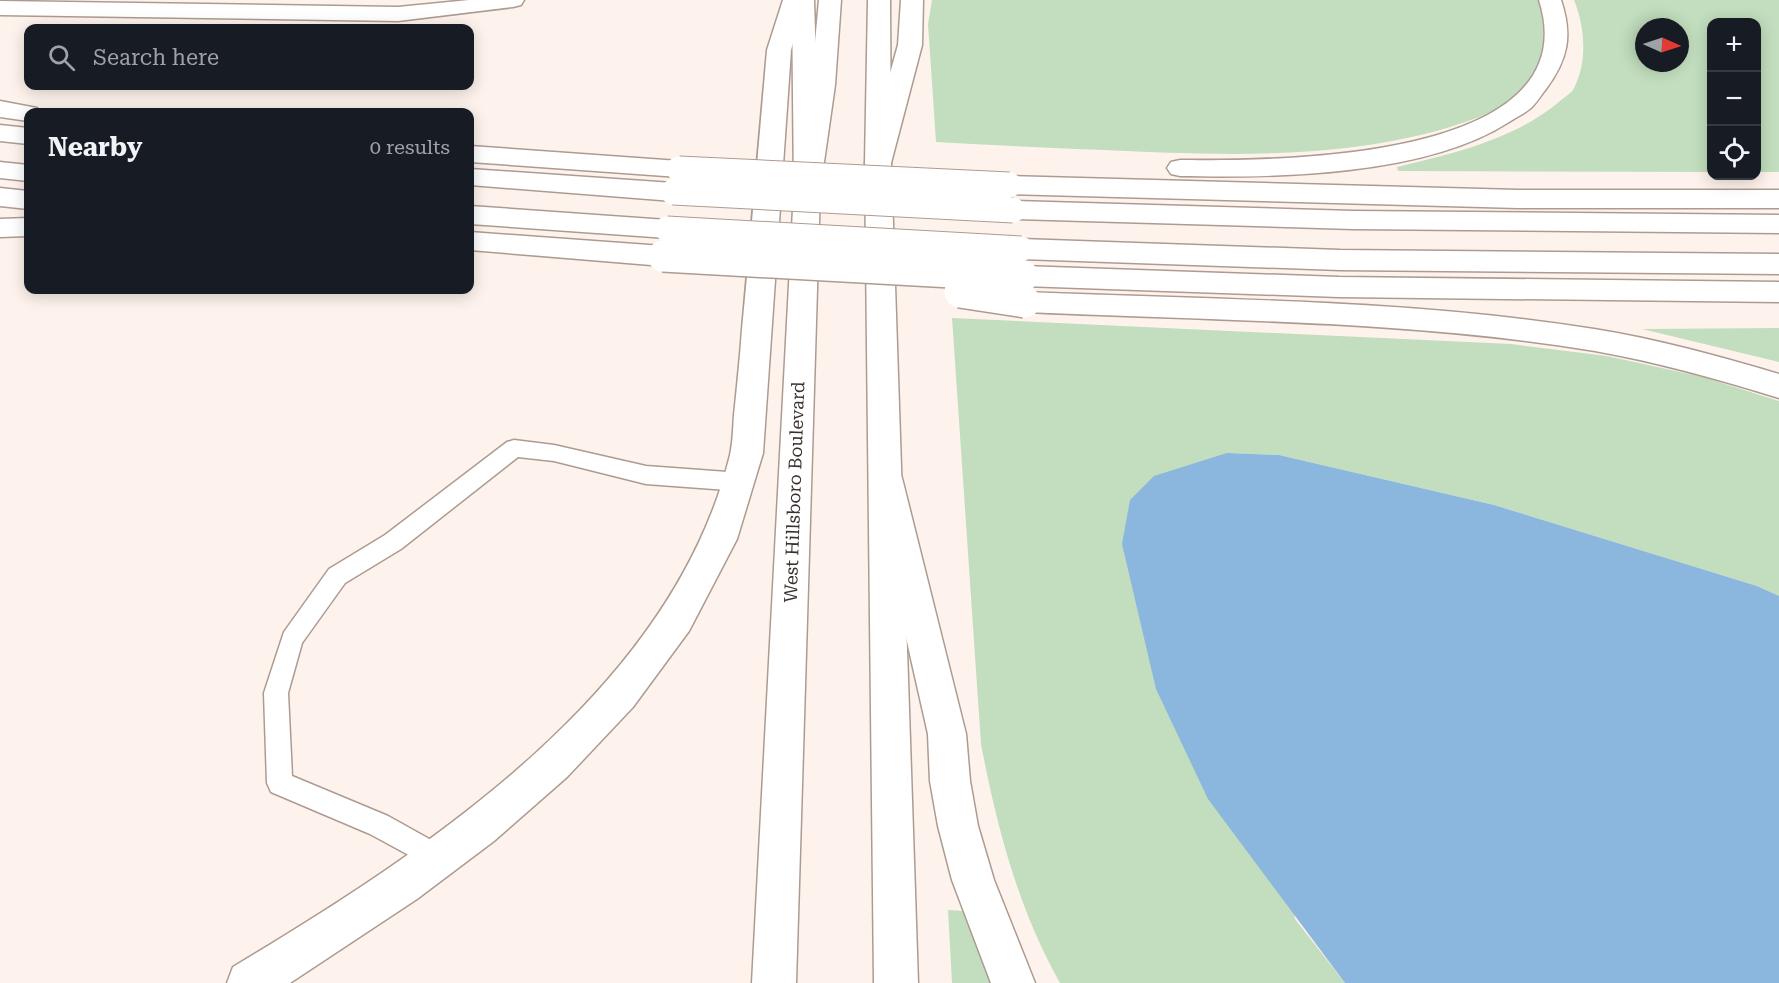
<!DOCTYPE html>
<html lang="en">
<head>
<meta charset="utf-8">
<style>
	:root { --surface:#171b24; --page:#20242c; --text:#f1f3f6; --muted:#9ea1a6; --line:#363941 }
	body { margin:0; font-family:"Roboto Serif",serif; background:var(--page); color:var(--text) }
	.controls { position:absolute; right:18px; top:18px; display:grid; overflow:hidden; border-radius:12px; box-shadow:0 3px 15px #0003 }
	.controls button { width:54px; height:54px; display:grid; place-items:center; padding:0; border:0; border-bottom:2px solid var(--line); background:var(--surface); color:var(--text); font:30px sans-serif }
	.compass { position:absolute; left:1635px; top:18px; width:54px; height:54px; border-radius:50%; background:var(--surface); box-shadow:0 3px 15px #0003; rotate:93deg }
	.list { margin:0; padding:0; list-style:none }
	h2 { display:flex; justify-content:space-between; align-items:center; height:78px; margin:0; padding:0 24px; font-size:26px }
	h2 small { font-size:20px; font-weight:400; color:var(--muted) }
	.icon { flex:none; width:33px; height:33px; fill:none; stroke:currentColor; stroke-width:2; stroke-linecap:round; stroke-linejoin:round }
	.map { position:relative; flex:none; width:1779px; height:983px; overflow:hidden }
	.search { position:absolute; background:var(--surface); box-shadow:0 3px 15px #0003; left:24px; top:24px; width:450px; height:66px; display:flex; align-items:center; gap:15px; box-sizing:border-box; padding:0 21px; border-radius:12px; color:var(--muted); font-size:22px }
	.panel { position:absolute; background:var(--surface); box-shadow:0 3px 15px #0003; left:24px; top:108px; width:450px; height:186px; border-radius:12px }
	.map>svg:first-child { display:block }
</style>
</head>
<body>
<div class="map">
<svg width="1779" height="983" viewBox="0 0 1779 983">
	<rect width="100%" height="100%" fill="#fef3ec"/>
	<!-- green -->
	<path fill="#c2debe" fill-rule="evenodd" d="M932 0H1539C1544 25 1548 56 1532 79 1509 110 1468 122 1433 132 1325 160 1215 155 1104 150 1047 148 992 145 936 142L928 24Z
		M1574 0H1779V172H1757L1756 22H1712L1711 172 1398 171 1397 167C1454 153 1513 140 1559 102 1563 98 1570 94 1573 90 1588 63 1585 27 1574 0ZM1644 27H1680V63H1644Z
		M952 318 1511 344 1607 356 1703 377 1779 401V596L1757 586 1494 505 1279 455 1227 453 1295 919 1345 983H1060C1018 908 997 828 981 744Z
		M1779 328V362L1642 329Z
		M948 910 965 911 994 983H952Z"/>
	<!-- water -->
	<path fill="#8bb6de" d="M1227 453 1279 455 1494 505 1757 586 1779 596V983H1345L1208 799 1156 689 1122 544 1130 500 1154 476Z"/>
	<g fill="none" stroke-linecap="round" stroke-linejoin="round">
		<!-- service casing -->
		<g stroke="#ad9b91" stroke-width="3">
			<path id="service" d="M514 440 554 445 646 466 741 473 748 476 751 482 748 488 741 491 646 484 554 461 518 457 401 549 345 583 302 643 288 693 292 776 388 816 449 850 453 859 449 868 440 872 370 834 271 792 267 783 264 693 284 632 329 569 385 535 507 442Z"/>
		</g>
		<!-- primary casing -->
		<g stroke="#ad9b91" stroke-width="3">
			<path id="primary" d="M792 0H814L820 190 796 983H752L794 190Z
				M868 0H890L891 163 918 983H874L865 163Z"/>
		</g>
		<!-- motorway casing -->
		<g stroke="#ad9b91" stroke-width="3">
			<path id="motorway" d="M469 0H524L521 5 513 7 398 21 0 15V1L398 7Z
				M783 0H805L791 50 763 453 737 539 689 631 633 707 567 777 494 841 417 899 290 983H227L233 967C429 849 672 691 730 455 733 442 733 428 734 415 737 386 740 358 742 329 751 236 759 143 767 50Z
				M819 0H841L835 85 820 190 816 196 807 199 798 196 794 190 811 85Z
				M901 0H923L922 45 891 163 887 169 878 171 869 169 865 163 898 45Z
				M1539 0H1561C1573 36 1568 59 1546 89 1541 95 1537 102 1532 107 1526 113 1516 117 1509 122 1425 176 1277 178 1180 176L1171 174 1167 168 1171 162 1180 160C1273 161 1591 162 1539 0Z
				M0 101 37 108 40 112H28V121L0 117Z
				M0 125 28 128V144L0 141Z
				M470 146 679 161 688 163 692 169 688 175 679 177 470 162Z
				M0 162 28 165V181L0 178Z
				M470 169 673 183 682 186 686 192 682 198 673 201 470 185Z
				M1009 176 1518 190H1779V208H1518L1009 194 1000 191 996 185 1000 179Z
				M0 188 28 191V209L0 206Z
				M1013 201 1353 211 1779 215V233L1353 229 1013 219 1004 216 1000 210 1004 204Z
				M470 206 667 220 677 222 681 229 677 236 667 238 470 224Z
				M28 218V236L0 237V219Z
				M470 232 663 246 673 249 677 256 673 263 663 266 470 250Z
				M1021 239 1340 250 1779 254V274L1340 270 1021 259 1011 256 1007 249 1011 242Z
				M1023 266 1339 277 1779 282V302L1339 297 1023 286 1013 283 1009 276 1013 269Z
				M1025 292C1215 300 1407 299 1594 329 1657 339 1718 356 1779 374V398C1718 379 1657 362 1595 351 1407 320 1215 321 1025 312L1015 309 1011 302 1015 295Z
				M886 465 898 469 902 478 966 734 970 781 978 826 994 880 1035 983H991L952 880 938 826 930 781 928 734 870 478 874 469Z"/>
		</g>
		<!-- service -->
		<use href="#service" fill="#fff" fill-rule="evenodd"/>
		<!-- primary -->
		<use href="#primary" fill="#fff" fill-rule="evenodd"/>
		<!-- motorway -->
		<use href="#motorway" fill="#fff" fill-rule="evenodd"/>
		<!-- motorway-bridge-far1 casing -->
		<g stroke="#ad9b91" stroke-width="27" stroke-linecap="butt">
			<path id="motorway-bridge-far1" d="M679 169 1009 185
				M673 192 1013 210
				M667 229 1021 249
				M663 256H669"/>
		</g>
		<!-- motorway-bridge casing -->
		<g stroke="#ad9b91" stroke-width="34" stroke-linecap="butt">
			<path id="motorway-bridge" d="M663 256 1023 276
				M960 292 1025 302"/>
		</g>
		<!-- motorway-bridge-far1 -->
		<use href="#motorway-bridge-far1" stroke="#fff" stroke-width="25"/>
		<!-- motorway-bridge -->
		<use href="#motorway-bridge" stroke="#fff" stroke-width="31"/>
	</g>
	<g text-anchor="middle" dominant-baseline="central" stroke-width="4.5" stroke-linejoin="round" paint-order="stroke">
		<!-- street labels -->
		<g font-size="18" fill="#38312d" stroke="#fff">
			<text transform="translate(794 492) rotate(-88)">West Hillsboro Boulevard</text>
		</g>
	</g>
</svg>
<div class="controls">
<button>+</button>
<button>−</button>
<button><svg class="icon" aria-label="locate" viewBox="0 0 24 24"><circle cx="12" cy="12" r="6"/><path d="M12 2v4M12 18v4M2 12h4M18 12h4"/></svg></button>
</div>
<svg class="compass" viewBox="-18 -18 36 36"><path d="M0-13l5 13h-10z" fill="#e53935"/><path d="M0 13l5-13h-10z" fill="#9ea1a6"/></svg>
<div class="search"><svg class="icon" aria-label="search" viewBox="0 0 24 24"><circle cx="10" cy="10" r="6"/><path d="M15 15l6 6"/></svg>Search here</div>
<section class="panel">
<h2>Nearby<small>0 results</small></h2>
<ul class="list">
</ul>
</section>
</div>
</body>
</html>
